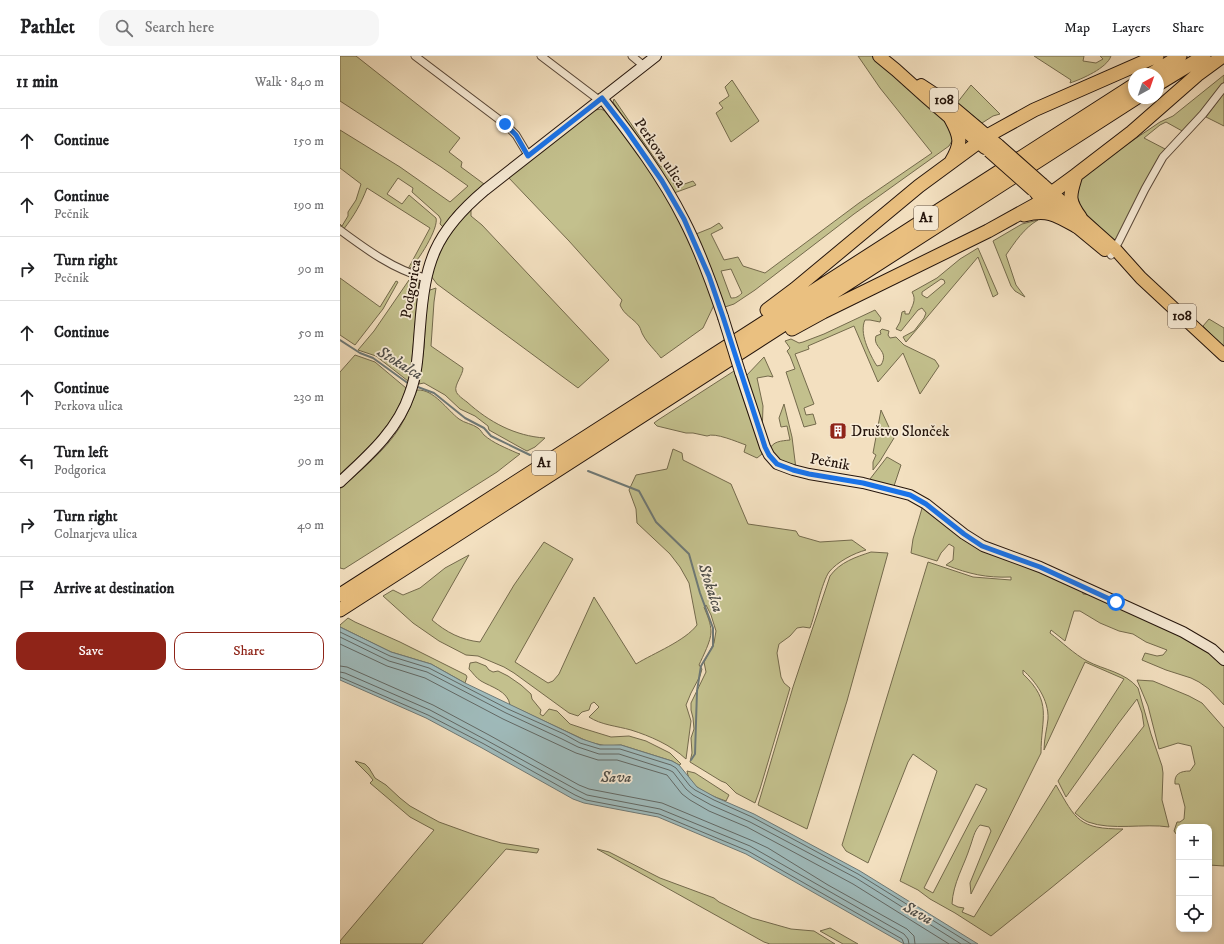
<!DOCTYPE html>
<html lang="en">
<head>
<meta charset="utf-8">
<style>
	:root { --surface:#fff; --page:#f6f6f6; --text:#202124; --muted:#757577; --line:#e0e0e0; --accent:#8f2418 }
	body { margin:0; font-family:"IM FELL DW Pica",serif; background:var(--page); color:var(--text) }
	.controls { position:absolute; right:12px; bottom:12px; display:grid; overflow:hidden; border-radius:8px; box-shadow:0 2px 6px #0003 }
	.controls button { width:36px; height:36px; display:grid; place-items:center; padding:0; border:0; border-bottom:1px solid var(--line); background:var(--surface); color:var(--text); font:20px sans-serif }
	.compass { position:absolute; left:788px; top:12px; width:36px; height:36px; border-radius:50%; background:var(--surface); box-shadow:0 2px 6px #0003; rotate:40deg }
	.stop { position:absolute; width:12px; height:12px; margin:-9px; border:3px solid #1a73e8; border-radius:50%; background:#fff }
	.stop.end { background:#1a73e8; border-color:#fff; box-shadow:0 1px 4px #0008 }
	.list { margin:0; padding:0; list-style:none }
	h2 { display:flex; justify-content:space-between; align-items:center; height:52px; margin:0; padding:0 16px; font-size:17px }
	h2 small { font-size:13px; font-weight:400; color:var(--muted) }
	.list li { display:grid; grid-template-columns:26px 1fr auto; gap:12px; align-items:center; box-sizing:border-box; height:64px; padding:0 16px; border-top:1px solid var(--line) }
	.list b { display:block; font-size:15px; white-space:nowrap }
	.list p { margin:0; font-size:13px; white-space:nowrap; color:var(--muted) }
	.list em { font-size:13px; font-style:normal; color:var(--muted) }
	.actions { display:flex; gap:8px; padding:12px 16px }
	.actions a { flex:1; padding:9px 0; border:1px solid var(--accent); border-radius:12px; text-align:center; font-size:14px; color:var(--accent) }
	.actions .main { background:var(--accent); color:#fff }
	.icon { flex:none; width:22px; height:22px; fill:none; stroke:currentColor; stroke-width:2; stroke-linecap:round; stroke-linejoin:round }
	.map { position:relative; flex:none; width:884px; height:888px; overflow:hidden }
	header { display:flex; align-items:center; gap:24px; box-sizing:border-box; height:56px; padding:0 20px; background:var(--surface); border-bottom:1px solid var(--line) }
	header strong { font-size:19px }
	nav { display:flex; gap:22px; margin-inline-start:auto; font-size:14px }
	.search { width:280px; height:36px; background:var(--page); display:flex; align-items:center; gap:10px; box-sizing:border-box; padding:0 14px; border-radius:12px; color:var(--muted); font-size:15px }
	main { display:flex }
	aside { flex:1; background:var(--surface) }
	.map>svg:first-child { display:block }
</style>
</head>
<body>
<header>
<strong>Pathlet</strong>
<div class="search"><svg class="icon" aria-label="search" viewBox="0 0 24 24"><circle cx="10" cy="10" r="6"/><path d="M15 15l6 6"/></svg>Search here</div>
<nav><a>Map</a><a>Layers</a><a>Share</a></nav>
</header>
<main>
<aside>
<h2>11 min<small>Walk · 840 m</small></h2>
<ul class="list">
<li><svg class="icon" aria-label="ahead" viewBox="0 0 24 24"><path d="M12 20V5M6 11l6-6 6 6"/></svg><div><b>Continue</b></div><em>150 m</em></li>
<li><svg class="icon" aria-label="ahead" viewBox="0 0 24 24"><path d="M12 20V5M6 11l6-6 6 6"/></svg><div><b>Continue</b><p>Pečnik</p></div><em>190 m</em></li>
<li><svg class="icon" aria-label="right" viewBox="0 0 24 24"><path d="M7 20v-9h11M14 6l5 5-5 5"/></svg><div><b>Turn right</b><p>Pečnik</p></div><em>90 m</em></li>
<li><svg class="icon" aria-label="ahead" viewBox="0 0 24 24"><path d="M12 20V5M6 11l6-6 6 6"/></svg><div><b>Continue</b></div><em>50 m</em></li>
<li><svg class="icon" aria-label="ahead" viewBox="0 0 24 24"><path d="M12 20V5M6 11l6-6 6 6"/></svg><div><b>Continue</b><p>Perkova ulica</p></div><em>230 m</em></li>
<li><svg class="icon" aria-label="left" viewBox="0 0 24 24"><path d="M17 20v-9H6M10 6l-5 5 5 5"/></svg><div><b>Turn left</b><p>Podgorica</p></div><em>90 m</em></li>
<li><svg class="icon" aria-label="right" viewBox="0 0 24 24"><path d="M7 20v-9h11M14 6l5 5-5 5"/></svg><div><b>Turn right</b><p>Colnarjeva ulica</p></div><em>40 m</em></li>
<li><svg class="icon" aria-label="arrive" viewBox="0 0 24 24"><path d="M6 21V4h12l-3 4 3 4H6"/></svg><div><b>Arrive at destination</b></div></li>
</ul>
<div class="actions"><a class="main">Save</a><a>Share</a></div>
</aside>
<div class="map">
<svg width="884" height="888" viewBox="0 0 884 888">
	<rect width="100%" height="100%" fill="#f3e0c0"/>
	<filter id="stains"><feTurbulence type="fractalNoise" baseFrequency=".005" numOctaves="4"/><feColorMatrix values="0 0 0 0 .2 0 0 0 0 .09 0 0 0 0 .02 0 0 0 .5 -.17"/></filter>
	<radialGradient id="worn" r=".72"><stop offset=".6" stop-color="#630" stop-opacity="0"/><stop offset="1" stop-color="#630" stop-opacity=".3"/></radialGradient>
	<!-- green -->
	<path fill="#c3c08d" stroke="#746a4c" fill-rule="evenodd" d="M0 0H16L120 82 109 96 122 106 121 111 144 128 115 155 103 171 100 168 101 164 99 160 72 136 73 132 58 122 47 138 62 148 69 139 96 162C99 172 78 206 69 213H68L90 172 27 132C21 148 14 160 3 174L0 171V168L2 170 8 160V156L16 144 21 128 0 112V74L60 111 110 146 128 130 101 111 0 45Z
		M518 0H532L561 24 610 70 613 83 609 90 514 158 415 234 394 248 385 251 372 215 356 178 371 172 379 167 383 172 371 178 384 204 398 201 403 210 425 217 519 147 592 97 540 32ZM391 213 402 237C398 241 396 242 391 242L381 215Z
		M694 0H744L743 5 756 7 763 3 760 0H771C767 12 742 23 730 27L731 24Z
		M884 19V26L844 76 826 66 820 69 804 82 827 94 776 183 773 184 742 154 737 141V131L742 122 786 89 820 66 833 60Z
		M392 24 419 65 391 86 376 57 383 52 379 47 389 40 385 31Z
		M631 29 660 58 653 60 642 67 617 47Z
		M884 37V70L866 61Z
		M274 43 320 110 324 112 336 131 353 125 356 129 334 137 273 46Z
		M261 53 265 55 309 110 349 181 374 249 363 272 321 302C316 295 307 287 303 279 301 276 301 273 299 270 293 262 284 259 280 249L282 244 229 185 168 121 255 54Z
		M131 153V160L142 169 269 304 238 332 116 242 97 228 91 220C101 190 109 177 131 153Z
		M698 164C684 172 675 186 666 199L676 229 685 241 675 235 671 230 653 185 682 168Z
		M638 192 658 238 653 241 638 201 566 286 563 281 574 275 584 262 586 257 582 252 578 254 561 275 556 273 560 266 562 256 565 255V258H569C572 250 577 244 572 236L597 222 620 203ZM601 223 604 224 605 227 587 242 582 239V236Z
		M73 221 78 222 79 226 72 303 68 325 36 300 18 294 34 275 69 224Z
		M0 222 40 251 56 225 58 226 43 253 15 289 0 279Z
		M96 232 94 246 91 290 123 312C123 319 114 329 116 335 117 339 123 343 127 346 149 366 175 380 205 382L195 391 187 395 183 393 149 374 148 370 135 360 120 353 105 339 84 327 79 328 84 291 87 238 90 234Z
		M535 254 541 262 540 266 530 264H525C519 277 529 296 535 307L537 310 541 309C550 294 532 292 536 280L541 278 540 275 542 273 549 275 548 279 550 282 556 281 564 289 595 304 599 310 580 338 563 297 538 326 514 270 468 290 469 293 455 298 474 348 464 352 466 359 473 358 476 368 464 371 446 316 455 313 450 300 447 295 450 292 445 285 451 283 459 287 463 286 484 278Z
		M869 263 884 272V291L863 270Z
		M15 299 35 306 66 332C55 369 27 393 0 418V316Z
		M424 301 433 321 428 320 417 322 423 350 422 379 406 320Z
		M394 315 421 395 422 398 417 402 404 396 406 389C397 386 375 376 367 380L353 377H346L317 370 314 367 318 364Z
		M77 334C94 333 107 354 119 363 124 367 133 368 138 372 141 374 142 377 144 379 153 387 166 392 177 397L180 398 157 416 4 513 0 512V433C21 414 45 395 60 371 67 359 72 347 77 334Z
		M444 348 452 381 456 413 447 411 429 394C433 385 441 385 450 384L447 370 441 371 439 362Z
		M541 354 554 382 540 405 533 414V406L536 399 533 397Z
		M333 393 342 397 343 404 391 428 408 468 456 475 459 480 480 486 512 484 526 494C514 497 497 506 489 516 482 526 475 559 470 572L463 571 457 572 450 580 439 588 437 597 441 621 444 627 450 632 420 733 415 747 396 737 386 727 381 725 350 706 352 697 351 682 354 673 353 662 351 654V647L366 616 364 606 374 587 376 575 371 559 366 549 364 551C367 559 371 567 371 576 371 585 363 600 359 609L362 613 360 620 351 637 346 649 351 665 346 703C331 689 310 680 291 674 277 670 261 669 249 661L259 651 254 646 251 648 249 654 242 656 238 660 229 657 174 617 164 611 138 600 126 599 99 585 73 567 43 540 53 534 63 539 80 532 105 512 129 499 92 564C106 576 121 584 140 586L174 529 204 486 233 503 175 606 208 627 213 625 219 618 254 541 296 608C314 597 345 585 357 569L349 527 340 511 330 498 297 467 296 453 289 434 296 419 327 413Z
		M547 401 561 409 554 430 532 426 530 423Z
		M583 449 620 479 742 534 743 538 754 539 850 582 884 608V649L869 633 859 626 851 622 826 614 802 604 805 597 817 600 823 599 827 594 806 586 793 578 779 575 760 567 740 555H734L725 585 711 574 710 577C722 586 734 598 747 605 764 614 785 616 798 632L811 678 822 710 823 717 822 744 829 771C804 767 772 775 748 766 743 764 739 760 735 757L804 670 802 657 797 643 778 668 726 741 718 725 784 623 745 606 704 694C704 683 707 673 708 663 709 644 696 626 683 614V618C713 646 701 662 701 697L631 838 630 827 651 775 649 771 640 769C634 775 633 783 630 791 624 810 613 827 612 848L618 851 624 852 622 856 634 861 716 729C736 764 739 773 783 773L711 832 651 880 615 857 590 843 578 834 560 825 597 715 573 698 568 706 528 807 506 795 502 789 588 506 633 521 671 524V521C646 522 629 518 606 509L613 504 614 491 609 488 601 497 597 505 571 497 573 483ZM636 728 647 733 593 837 584 832Z
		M531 496 548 497 507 645 467 773 418 749 453 631 490 520C500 506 516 501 531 496Z
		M8 562 15 566 60 586 126 619 127 621 125 627 91 608 51 596 0 571V569Z
		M136 606 146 610 149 614 153 616 158 615 168 620 181 629 191 638 192 643 201 654 200 658 203 660 209 653 217 655 230 668 245 673 271 681 289 680 306 685 330 697 341 708 339 709 332 705 281 689 266 690 249 686 170 649C168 635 151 631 141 625 136 622 133 617 129 613L130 607Z
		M797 624 813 625 849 640 862 647 884 672V810L869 809V771H839V782L834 775 837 766H840L844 763 845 751 839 728H835C834 718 840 715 850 715L855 708 851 690 838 687 819 693 808 650Z
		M15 705 25 708 29 712 35 722 46 729 60 742 70 750 99 766 135 779 161 787 199 793 197 797 166 793 82 888H0V885L94 774 70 761 30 727 33 724 29 719Z
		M347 715 355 717 389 739 386 745C372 740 349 732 347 715Z
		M257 793 269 796 320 822 374 842 379 846 412 862 451 873 474 875 495 888H430L424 886Z
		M490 872 518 888H503L480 875Z"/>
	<!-- water -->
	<path fill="#9fbbbc" stroke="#6e7875" d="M0 571 51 596 91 608 125 627 242 683 260 689H281L332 705 339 709 357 731 375 741 414 758 520 815 638 888H564L406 798 318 761 244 747 233 743 142 692 86 662 0 624Z"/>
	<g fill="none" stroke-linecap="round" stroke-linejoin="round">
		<!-- shore -->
		<path stroke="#626864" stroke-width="1" d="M0 576 50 600 89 612 168 653 224 678 240 687 260 693H280L331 709 336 712 350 730 355 734 374 744 412 761 518 818 631 888
			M0 581 49 605 87 616 166 657 222 683 238 691 259 698H279L329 714 333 716 346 733 353 739 371 749 410 766 516 822 621 888
			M0 588 47 610 85 622 163 663 236 697 258 704H277L327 719 342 738 350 744 369 755 407 771 513 828 609 888
			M0 610 7 611 93 649 149 679 239 729 249 733 322 747 413 785 428 792 488 829 567 873 574 880 575 888
			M0 616 5 617 90 654 146 684 237 734 247 739 320 753 410 790 564 878 568 883 569 888
			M0 621 88 659 144 688 235 739 246 744 319 758 408 795 562 883 564 888"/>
		<!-- stream -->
		<path stroke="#6e7875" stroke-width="2" d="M0 284 20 297 33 302 69 328
			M75 330 94 337 125 362 144 372 151 380 190 399
			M248 415 299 435 316 466 349 498 360 537 373 572V590L361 610 357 635 355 698 351 704"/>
		<!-- street casing -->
		<g stroke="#584738" stroke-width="9">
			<path id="street" d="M75 0 165 68 176 79 188 99
				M201 0 259 44
				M292 0 304 10
				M0 174C27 194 53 213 85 222
				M771 199 779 185 805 133 823 101 863 58 884 31"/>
		</g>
		<!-- secondary casing -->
		<g stroke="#24140b" stroke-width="12">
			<path id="secondary" d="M262 42C292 81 322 120 344 164 360 195 372 228 383 261
				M400 316 425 391 429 399 437 408 453 414 469 418 523 427 570 439 586 448 624 478 643 490 700 511 843 576 872 593 884 604
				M0 426C28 400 58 374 70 337 78 315 78 293 80 271 85 206 94 177 145 134L316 0"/>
		</g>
		<!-- primary casing -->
		<g stroke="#24140b" stroke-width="14">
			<path id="primary" d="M539 0 556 14 586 41 645 92
				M581 29 607 46 658 89
				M702 128 775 193 801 222 884 299
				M696 137 765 194"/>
		</g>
		<!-- highway casing -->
		<g stroke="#24140b" stroke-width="15">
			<path id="highway" d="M811 18 840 0
				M818 28 864 0
				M611 106C622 88 621 81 611 63
				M736 119C730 139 727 143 740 161
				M684 159C707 153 715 158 736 170
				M427 254 455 233 579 130 647 80 694 54 817 0
				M452 273 483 256 648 175 695 149 736 119 792 76 857 19 883 0
				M0 539 794 29
				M0 554 796 42"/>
		</g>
		<!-- street -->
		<use href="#street" stroke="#f7ebd6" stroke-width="7"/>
		<!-- secondary -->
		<use href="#secondary" stroke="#f7ebd6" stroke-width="10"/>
		<!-- primary -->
		<use href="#primary" stroke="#eac080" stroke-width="12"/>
		<!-- highway -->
		<use href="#highway" stroke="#eac080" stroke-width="13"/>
		<!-- secondary-bridge casing -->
		<g stroke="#24140b" stroke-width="12" stroke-linecap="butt">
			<path id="secondary-bridge" d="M383 261 400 316"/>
		</g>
		<!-- primary-bridge casing -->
		<g stroke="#24140b" stroke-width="14" stroke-linecap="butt">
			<path id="primary-bridge" d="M658 89 702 128
				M649 95 693 134"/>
		</g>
		<!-- secondary-bridge -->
		<use href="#secondary-bridge" stroke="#f7ebd6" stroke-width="10"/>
		<!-- primary-bridge -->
		<use href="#primary-bridge" stroke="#eac080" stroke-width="12"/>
	</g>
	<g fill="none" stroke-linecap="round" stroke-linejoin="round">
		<!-- route -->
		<path stroke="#1a73e8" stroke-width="5" d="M165 68 176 79 188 100 262 42 286 73 322 125 344 163 354 186 369 220 383 261 425 391 429 399 437 408 453 414 469 418 523 427 570 439 586 448 624 478 642 490 700 511 776 546"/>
	</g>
	<!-- icons -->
	<defs>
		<g id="building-square" transform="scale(0.9)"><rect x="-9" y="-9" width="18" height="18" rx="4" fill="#8f2418" stroke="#f7ebd6"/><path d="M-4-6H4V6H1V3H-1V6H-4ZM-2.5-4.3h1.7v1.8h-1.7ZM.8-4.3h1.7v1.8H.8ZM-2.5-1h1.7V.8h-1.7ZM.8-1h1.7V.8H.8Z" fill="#fff"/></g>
	</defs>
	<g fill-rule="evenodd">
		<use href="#building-square" x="498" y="375"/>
	</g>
	<g text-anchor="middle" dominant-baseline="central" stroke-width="3.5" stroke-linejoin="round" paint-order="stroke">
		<!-- shield labels -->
		<g fill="#f7ebd6" stroke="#635448" stroke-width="1">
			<rect x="590" y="32" width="28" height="24" rx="3"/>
			<rect x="574" y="150" width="24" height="24" rx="3"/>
			<rect x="828" y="248" width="28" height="24" rx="3"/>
			<rect x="192" y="395" width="24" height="24" rx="3"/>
		</g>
		<g font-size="14" font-weight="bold" fill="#24140b">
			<text x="604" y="44">108</text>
			<text x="586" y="162">A1</text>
			<text x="842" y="260">108</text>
			<text x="204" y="407">A1</text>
		</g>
		<!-- street labels -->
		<g font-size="15" fill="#24140b" stroke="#f7ebd6">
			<text transform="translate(320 97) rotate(56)">Perkova ulica</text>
			<text transform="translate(71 233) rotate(-80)">Podgorica</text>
			<text transform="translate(490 406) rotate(10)">Pečnik</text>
		</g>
		<!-- poi labels -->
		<g font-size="15" fill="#24140b" stroke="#f7ebd6" text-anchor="start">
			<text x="511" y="375">Društvo Slonček</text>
		</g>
		<!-- water labels -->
		<g font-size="16" font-style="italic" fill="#4f4e49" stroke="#f7ebd6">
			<text transform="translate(60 307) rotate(31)">Stokalca</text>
			<text transform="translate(371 532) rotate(72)">Stokalca</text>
			<text x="276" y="721">Sava</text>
			<text transform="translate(578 857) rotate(29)">Sava</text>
		</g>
	</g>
	<rect width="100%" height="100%" filter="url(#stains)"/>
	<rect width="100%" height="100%" fill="url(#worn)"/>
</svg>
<div class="controls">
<button>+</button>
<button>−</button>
<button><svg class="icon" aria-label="locate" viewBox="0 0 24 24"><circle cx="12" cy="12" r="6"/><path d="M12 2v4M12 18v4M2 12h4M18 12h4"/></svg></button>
</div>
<svg class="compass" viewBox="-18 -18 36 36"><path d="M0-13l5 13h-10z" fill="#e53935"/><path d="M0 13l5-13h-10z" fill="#757577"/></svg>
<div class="stop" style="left:776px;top:546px"></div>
<div class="stop end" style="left:165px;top:68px"></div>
</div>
</main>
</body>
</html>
